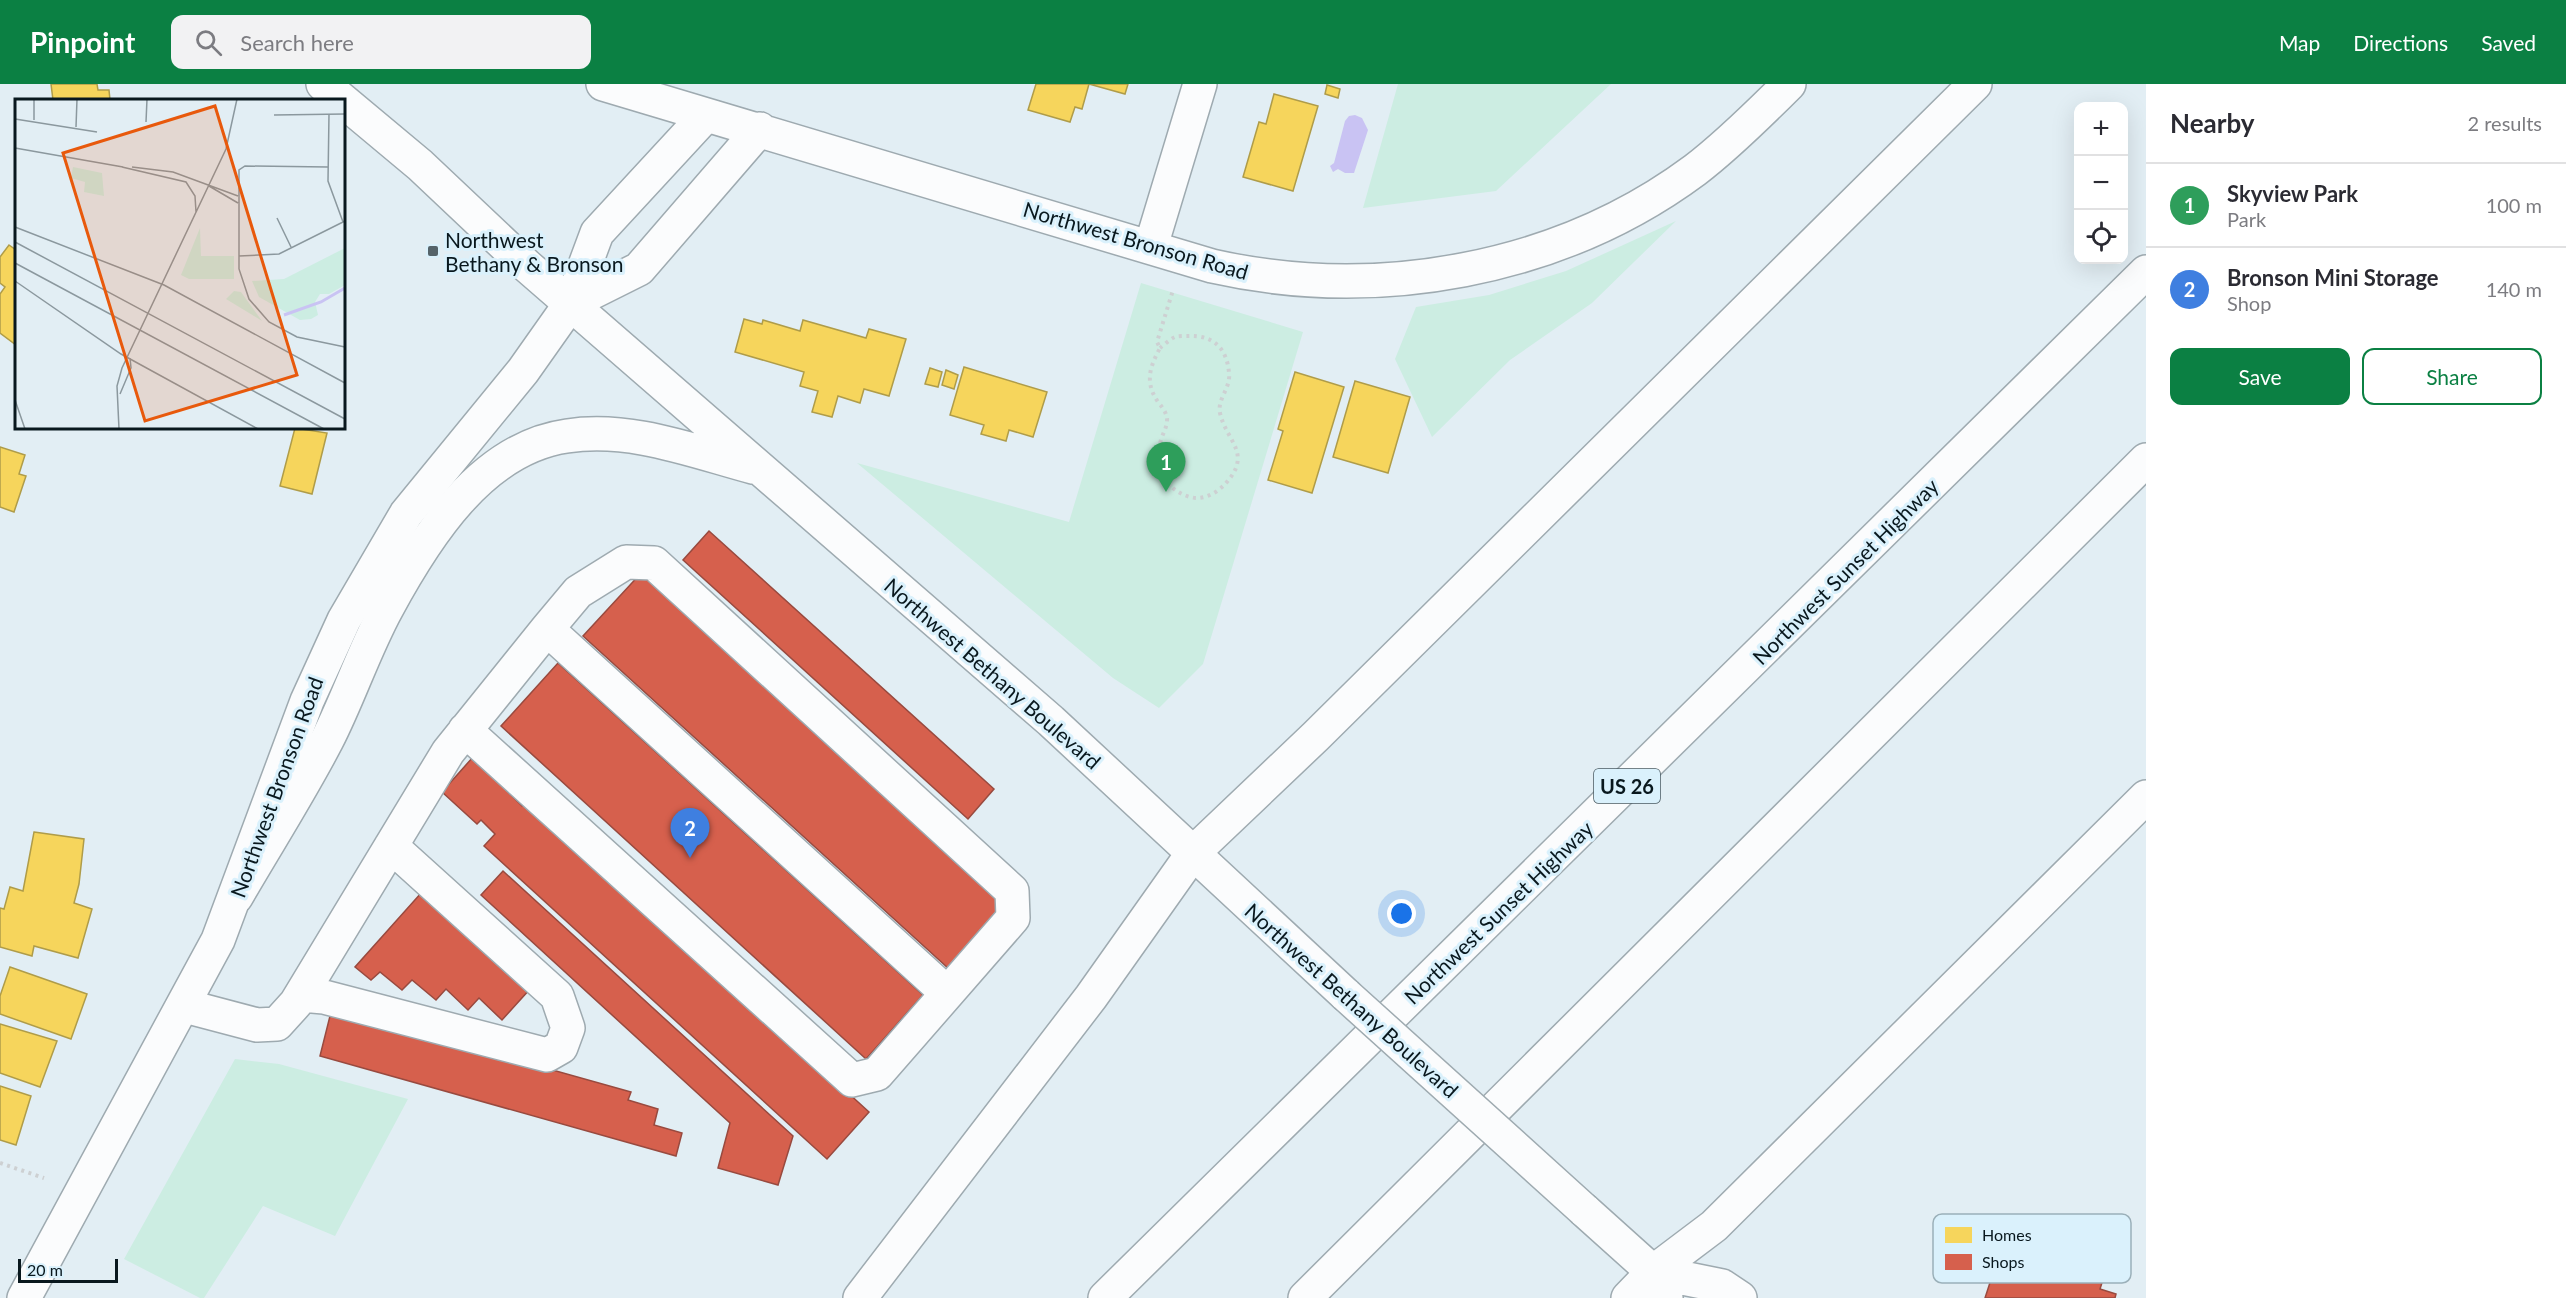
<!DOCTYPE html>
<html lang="en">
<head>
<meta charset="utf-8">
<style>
	:root { --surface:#fff; --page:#f2f2f3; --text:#2b2b33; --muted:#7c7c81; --line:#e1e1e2; --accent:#0b8043 }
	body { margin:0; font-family:Lato,sans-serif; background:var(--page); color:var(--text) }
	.controls { position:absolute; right:18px; top:18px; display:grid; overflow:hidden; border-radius:12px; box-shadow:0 6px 24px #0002 }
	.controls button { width:54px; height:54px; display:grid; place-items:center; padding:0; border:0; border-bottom:2px solid var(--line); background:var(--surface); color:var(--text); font:30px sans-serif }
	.scale { position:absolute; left:18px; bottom:15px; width:100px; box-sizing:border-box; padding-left:6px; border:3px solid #09181e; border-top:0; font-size:16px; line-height:21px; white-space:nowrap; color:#09181e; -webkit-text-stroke:4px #daf1fc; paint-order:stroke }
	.you { position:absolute; left:1402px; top:830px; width:21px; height:21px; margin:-15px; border:4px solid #fff; border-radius:50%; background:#1a73e8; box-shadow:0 0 0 9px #1a73e833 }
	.badge { display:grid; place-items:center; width:39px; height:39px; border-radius:50%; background:var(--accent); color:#fff; font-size:20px; font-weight:700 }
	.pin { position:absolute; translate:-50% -50px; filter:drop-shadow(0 2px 3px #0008) }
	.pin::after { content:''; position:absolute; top:32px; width:21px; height:18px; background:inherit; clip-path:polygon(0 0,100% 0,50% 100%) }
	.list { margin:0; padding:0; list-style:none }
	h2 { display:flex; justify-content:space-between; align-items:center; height:78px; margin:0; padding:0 24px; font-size:26px }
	h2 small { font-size:20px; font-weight:400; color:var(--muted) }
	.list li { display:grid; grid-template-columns:39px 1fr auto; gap:18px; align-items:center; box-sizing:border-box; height:84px; padding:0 24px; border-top:2px solid var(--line) }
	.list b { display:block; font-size:22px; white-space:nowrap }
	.list p { margin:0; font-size:20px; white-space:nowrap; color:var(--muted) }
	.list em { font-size:20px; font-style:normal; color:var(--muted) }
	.actions { display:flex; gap:12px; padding:18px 24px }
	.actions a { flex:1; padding:14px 0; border:2px solid var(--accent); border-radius:12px; text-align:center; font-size:21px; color:var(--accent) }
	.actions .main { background:var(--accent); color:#fff }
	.icon { flex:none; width:33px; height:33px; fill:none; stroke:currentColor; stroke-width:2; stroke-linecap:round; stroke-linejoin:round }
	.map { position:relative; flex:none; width:2146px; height:1214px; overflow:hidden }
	header { display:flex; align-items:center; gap:36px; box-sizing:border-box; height:84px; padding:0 30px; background:var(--accent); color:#fff }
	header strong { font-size:28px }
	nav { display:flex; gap:33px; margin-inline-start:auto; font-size:21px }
	.search { width:420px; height:54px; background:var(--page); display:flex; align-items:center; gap:15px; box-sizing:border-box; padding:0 21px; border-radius:12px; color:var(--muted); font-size:22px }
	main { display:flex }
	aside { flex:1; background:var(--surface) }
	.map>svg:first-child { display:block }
</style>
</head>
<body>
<header>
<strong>Pinpoint</strong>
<div class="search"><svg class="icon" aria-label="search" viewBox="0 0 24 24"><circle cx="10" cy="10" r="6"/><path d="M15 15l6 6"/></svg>Search here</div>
<nav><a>Map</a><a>Directions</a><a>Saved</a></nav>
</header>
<main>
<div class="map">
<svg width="2146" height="1214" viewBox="0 0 2146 1214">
	<rect width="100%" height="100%" fill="#e2eef4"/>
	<!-- green -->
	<path fill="#ccede2" d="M1398 0H1611L1496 107 1363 124Z
		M1676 137 1592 219 1510 276 1432 353 1395 275 1416 223 1489 211 1566 187Z
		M1141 199 1303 248 1203 580 1159 624 1113 594 857 379 1069 438Z
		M235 975 279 980 408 1015 335 1152 263 1122 204 1214H200L124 1175Z"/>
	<!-- water -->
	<path fill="#c9c3f3" d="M1355 31 1362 34 1368 46 1354 89H1345L1338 85 1333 88 1330 82 1334 79 1345 37 1349 32Z"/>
	<!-- homes -->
	<path fill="#f6d55c" stroke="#af9c49" stroke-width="1.5" d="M51 0H97L98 6H109L110 16H53Z
		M1036 0H1128L1125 10 1089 0 1082 25 1075 23 1070 38 1028 26Z
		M1327 1 1340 5 1338 14 1325 10Z
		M1274 10 1318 22 1293 107 1243 93 1259 38 1266 40Z
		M9 161 16 166V261L0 249V210L5 203 0 199V173Z
		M744 235 762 240 763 236 800 247 803 236 866 254 869 245 906 255 889 312 864 305 860 319 838 312 832 333 812 328 818 307 800 302 804 288 735 268Z
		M964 283 1047 308 1033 353 1009 346 1006 357 981 350 984 341 950 331Z
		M930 284 942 288 938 303 925 300Z
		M946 286 958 291 954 305 942 301Z
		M1295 288 1344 303 1312 409 1268 396 1283 347 1278 345Z
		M1355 297 1410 313 1388 389 1333 373Z
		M295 344 327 349 312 410 280 402Z
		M0 363 25 371 19 390 26 392 14 428 0 423Z
		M34 748 84 755 79 800 74 819 92 825 78 874 34 862 32 872 0 863V824L4 825 10 803 23 807Z
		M10 883 87 910 71 955 0 930V912Z
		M0 940 57 957 40 1003 0 989Z
		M0 1002 31 1012 16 1061 0 1056Z"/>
	<!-- shops -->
	<path fill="#d6604d" stroke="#984a3f" stroke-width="1.5" d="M709 447 994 705 968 735 683 476Z
		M642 488 1007 821 949 885 583 552Z
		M558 579 923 911 866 975 501 642Z
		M473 673 522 722 527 716 869 1028 827 1075 484 762 495 750 481 736 477 740 442 708Z
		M503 787 793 1052 778 1101 718 1084 730 1039 481 811Z
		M422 808 530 905 502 936 479 914 468 926 446 905 436 916 412 896 402 906 380 888 371 896 355 883Z
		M332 924 631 1008 628 1016 658 1025 654 1041 682 1049 676 1072 320 972Z
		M2009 1140 2110 1173 2100 1205 2116 1210 2115 1214H1985Z"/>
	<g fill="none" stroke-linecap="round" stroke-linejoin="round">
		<!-- minor casing -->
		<g stroke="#9eaab0" stroke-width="36">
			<path id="minor" d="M603 0 1212 182C1376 219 1559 187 1695 86 1724 64 1763 26 1789 0
				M1151 162 1200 0
				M571 219 639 185 760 45
				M547 545 947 909
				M301 911 324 913 547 971 561 963 568 944 557 912 391 762
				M185 922 257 941 277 940 296 919 448 668 547 545 578 508 626 478 654 479 1012 807 1013 834 877 990 852 996 465 646
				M24 1214 218 856 307 617 344 536 406 430 523 287 571 219 597 149 706 31"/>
		</g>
		<!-- major casing -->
		<g stroke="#9eaab0" stroke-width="36">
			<path id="major" d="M323 0 420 81 527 182 1051 637 1346 911
				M236 813C266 761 299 710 327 656 349 613 364 566 387 524 425 454 481 364 567 352 630 342 693 367 753 383
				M1584 1126 1653 1188 1666 1214
				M1653 1188 1722 1202 1740 1214"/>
		</g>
		<!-- highway casing -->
		<g stroke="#9eaab0" stroke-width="36">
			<path id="highway" d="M860 1214 1091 913 1193 769 1316 652 1975 0
				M1105 1214 2146 188
				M1305 1214 2146 376
				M1628 1214 1653 1188 1714 1142 2146 713"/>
		</g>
		<!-- path -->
		<path stroke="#cdd0d2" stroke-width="4" stroke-dasharray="3 4.5" stroke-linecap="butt" d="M1160 264C1164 261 1170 255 1175 253 1178 252 1184 252 1188 252 1213 251 1227 264 1229 289 1231 304 1217 315 1220 329 1226 357 1253 369 1226 399 1218 408 1204 417 1190 413 1166 406 1154 384 1160 360 1161 352 1168 343 1167 334 1166 328 1162 323 1158 318 1145 299 1149 284 1160 264L1157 258 1173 206
			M0 1079 44 1094"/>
		<!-- minor -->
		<use href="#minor" stroke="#fbfcfd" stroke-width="33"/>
		<!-- major -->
		<use href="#major" stroke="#fbfcfd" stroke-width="33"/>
		<!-- highway -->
		<use href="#highway" stroke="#fbfcfd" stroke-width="33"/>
		<!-- major-bridge casing -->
		<g stroke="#9eaab0" stroke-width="36" stroke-linecap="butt">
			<path id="major-bridge" d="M1346 911 1584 1126"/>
		</g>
		<!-- major-bridge -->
		<use href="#major-bridge" stroke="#fbfcfd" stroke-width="33"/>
	</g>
	<!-- markers -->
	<rect fill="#556369" stroke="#daf1fc" stroke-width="2" x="427" y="161" width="12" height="12" rx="3"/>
	<g text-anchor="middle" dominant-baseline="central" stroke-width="6" stroke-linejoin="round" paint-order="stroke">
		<!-- shield labels -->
		<rect fill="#daf1fc" stroke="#485961" stroke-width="1.5" x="1594" y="685" width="66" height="34" rx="4.5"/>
		<g font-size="20" font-weight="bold" fill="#09181e">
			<text x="1627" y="702">US 26</text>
		</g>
		<!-- poi labels -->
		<g font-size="21" fill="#09181e" stroke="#daf1fc" text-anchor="start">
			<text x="445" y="155">Northwest<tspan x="445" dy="24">Bethany &amp; Bronson</tspan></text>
		</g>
		<!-- street labels -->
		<g font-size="21" fill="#09181e" stroke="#daf1fc">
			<text transform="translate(1136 156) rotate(16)">Northwest Bronson Road</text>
			<text transform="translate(1845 487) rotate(-45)">Northwest Sunset Highway</text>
			<text transform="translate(993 589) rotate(41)">Northwest Bethany Boulevard</text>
			<text transform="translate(276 703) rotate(-70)">Northwest Bronson Road</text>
			<text transform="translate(1498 828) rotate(-44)">Northwest Sunset Highway</text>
			<text transform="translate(1352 916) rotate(42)">Northwest Bethany Boulevard</text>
		</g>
	</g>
	<!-- overview -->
	<g transform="translate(15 15)">
		<rect width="330" height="330" fill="#e2eef4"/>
		<path d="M58 68 87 74 89 97 69 93 70 83 56 79ZM185 129 186 157H219V180H174L166 176ZM330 149V186L314 195H305L300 203 303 216 296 220 285 221 244 198 237 182 269 180ZM219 192 226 193 247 222 211 200Z" fill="#ccede2"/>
		<path fill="none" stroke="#c9c3f3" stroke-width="3" d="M269 216 306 203 330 189"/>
		<path fill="none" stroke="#8b989e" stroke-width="1.5" d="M314 15 313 82 328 123M259 16 330 15M0 20 82 33M19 21V0M131 23 132 0M61 28 62 0M0 49 108 68M107 68 171 83 180 97 181 113M117 68 158 73 223 97M313 68 230 67 224 71V170L234 200 254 223 282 238 330 248M194 87 223 104M262 119 276 148M0 128 149 186 330 284M0 143 330 320M224 157 264 155 330 122M0 164 309 330M0 182 106 255 243 330M105 295 116 269 115 259M0 301 10 330M104 330 102 287 107 269 211 50 222 0"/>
		<path fill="#e8590c" fill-opacity="0.15" stroke="#e8590c" stroke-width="3" d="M200 7 282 276 130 322 48 54Z"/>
		<rect width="330" height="330" fill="none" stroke="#09181e" stroke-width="3"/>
	</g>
	<!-- legend -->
	<rect x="1933" y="1130" width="198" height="69" rx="9" fill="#daf1fc" stroke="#9bb0b9" stroke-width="1.5"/>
	<rect x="1945" y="1143" width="27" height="16" fill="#f6d55c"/>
	<rect x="1945" y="1170" width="27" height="16" fill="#d6604d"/>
	<g font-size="16" fill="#09181e">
		<text x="1982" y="1157">Homes</text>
		<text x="1982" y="1184">Shops</text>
	</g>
</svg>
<div class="controls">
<button>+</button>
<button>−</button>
<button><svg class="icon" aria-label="locate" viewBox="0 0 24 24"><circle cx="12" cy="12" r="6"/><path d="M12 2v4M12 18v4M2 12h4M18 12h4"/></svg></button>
</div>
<div class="scale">20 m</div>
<div class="you"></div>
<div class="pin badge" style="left:1166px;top:408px;background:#2e9e5b">1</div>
<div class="pin badge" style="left:690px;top:774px;background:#3f7fe0">2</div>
</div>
<aside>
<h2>Nearby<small>2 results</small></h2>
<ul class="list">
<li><span class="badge" style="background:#2e9e5b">1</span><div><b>Skyview Park</b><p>Park</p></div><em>100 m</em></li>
<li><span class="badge" style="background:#3f7fe0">2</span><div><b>Bronson Mini Storage</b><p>Shop</p></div><em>140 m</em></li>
</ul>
<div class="actions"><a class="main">Save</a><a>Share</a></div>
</aside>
</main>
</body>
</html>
